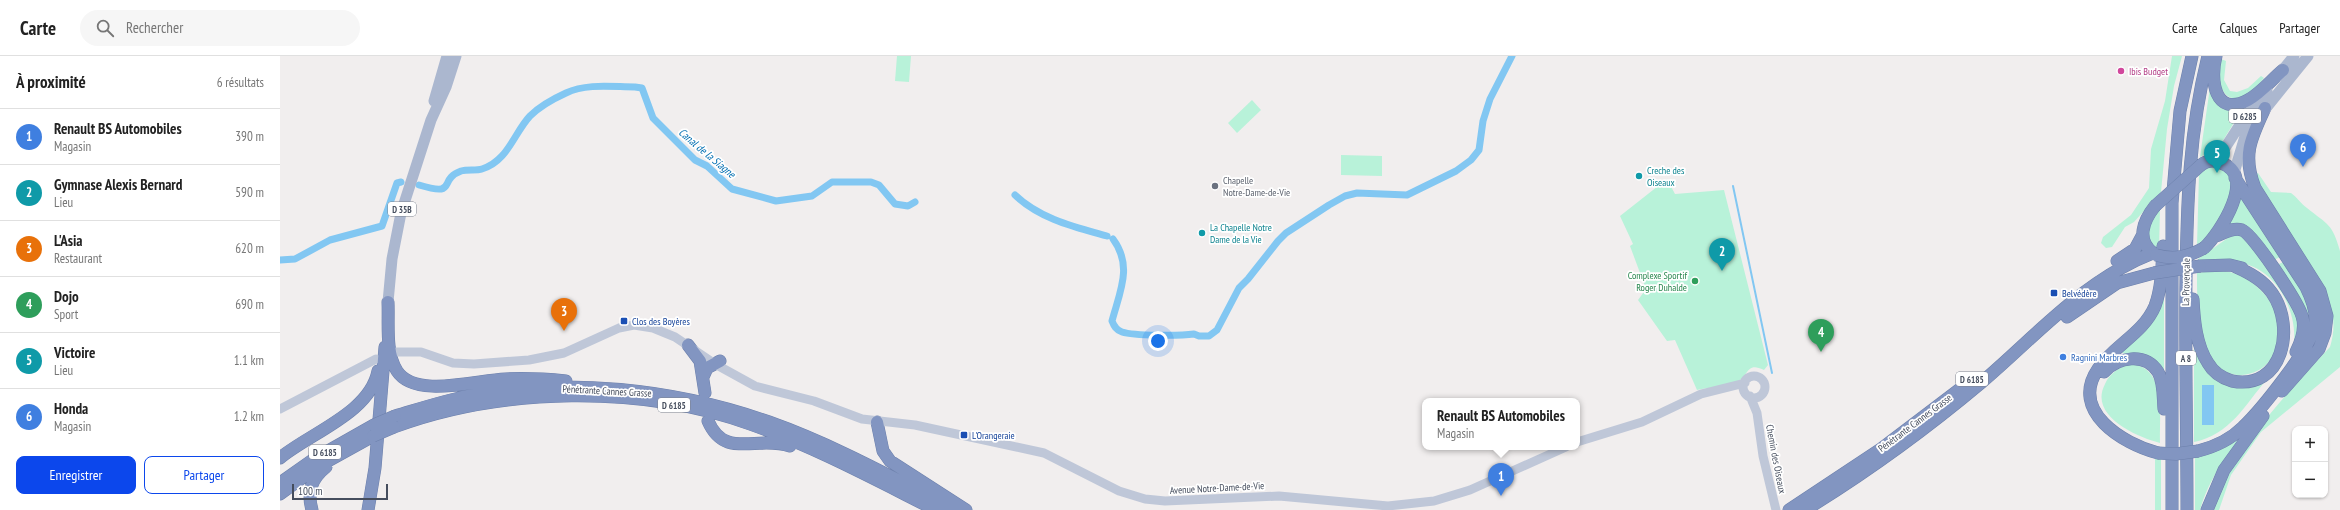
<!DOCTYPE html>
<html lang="fr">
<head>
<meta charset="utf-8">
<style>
	:root { --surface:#fff; --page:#f6f6f6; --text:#222; --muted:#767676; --line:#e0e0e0; --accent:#0c47ec }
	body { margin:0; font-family:"PT Sans Narrow",sans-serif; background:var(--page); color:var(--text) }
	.controls { position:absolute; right:12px; bottom:12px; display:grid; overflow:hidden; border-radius:8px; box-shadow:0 1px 3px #0004 }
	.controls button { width:36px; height:36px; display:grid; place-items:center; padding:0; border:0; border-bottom:1px solid var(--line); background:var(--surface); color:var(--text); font:20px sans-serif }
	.scale { position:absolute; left:12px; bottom:10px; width:96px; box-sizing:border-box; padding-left:4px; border:2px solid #454d5d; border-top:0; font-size:11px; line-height:14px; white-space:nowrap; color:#454d5d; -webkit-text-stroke:3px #fff; paint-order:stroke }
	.you { position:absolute; left:878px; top:285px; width:14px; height:14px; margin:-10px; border:3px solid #fff; border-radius:50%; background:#1a73e8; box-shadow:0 0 0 6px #1a73e833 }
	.badge { display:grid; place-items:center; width:26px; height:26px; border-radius:50%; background:var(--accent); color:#fff; font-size:13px; font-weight:700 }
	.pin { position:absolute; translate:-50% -33px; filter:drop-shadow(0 1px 2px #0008) }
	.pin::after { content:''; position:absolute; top:21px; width:14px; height:12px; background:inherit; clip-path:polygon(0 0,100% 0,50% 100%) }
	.popup { position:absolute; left:1142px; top:342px; width:158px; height:52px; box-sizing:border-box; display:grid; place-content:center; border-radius:8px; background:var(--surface); filter:drop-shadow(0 1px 3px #0005); font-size:13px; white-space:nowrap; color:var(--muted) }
	.popup b { font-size:15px; color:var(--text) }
	.popup::after { content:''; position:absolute; left:50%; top:100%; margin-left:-8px; border:8px solid transparent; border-top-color:var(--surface) }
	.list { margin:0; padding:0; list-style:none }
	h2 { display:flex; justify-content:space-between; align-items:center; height:52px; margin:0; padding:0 16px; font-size:17px }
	h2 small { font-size:13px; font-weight:400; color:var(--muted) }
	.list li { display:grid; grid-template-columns:26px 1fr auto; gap:12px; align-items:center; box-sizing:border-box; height:56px; padding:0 16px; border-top:1px solid var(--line) }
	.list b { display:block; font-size:15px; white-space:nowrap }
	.list p { margin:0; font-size:13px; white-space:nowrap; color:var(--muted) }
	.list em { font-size:13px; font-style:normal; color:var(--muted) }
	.actions { display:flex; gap:8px; padding:12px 16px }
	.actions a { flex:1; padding:9px 0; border:1px solid var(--accent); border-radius:8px; text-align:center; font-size:14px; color:var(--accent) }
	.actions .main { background:var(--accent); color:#fff }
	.icon { flex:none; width:22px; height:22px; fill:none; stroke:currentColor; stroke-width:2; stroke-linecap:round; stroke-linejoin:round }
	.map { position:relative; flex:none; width:2060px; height:454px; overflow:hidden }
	header { display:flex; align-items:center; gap:24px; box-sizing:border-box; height:56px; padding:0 20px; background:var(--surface); border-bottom:1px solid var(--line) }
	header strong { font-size:19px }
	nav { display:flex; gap:22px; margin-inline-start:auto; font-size:14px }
	.search { width:280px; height:36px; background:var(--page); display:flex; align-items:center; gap:10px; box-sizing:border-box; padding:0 14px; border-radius:22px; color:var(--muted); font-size:15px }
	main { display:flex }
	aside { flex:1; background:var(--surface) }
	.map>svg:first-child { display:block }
</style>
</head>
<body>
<header>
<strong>Carte</strong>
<div class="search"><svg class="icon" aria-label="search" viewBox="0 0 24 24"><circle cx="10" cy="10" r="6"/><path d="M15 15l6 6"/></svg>Rechercher</div>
<nav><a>Carte</a><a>Calques</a><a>Partager</a></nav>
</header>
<main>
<aside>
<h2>À proximité<small>6 résultats</small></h2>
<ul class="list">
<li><span class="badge" style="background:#3f7fe0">1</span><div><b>Renault BS Automobiles</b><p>Magasin</p></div><em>390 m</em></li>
<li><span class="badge" style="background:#0f9aa8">2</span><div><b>Gymnase Alexis Bernard</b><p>Lieu</p></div><em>590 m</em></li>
<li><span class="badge" style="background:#e8710a">3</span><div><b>L'Asia</b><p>Restaurant</p></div><em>620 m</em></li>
<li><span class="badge" style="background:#2e9e5b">4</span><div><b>Dojo</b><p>Sport</p></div><em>690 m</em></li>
<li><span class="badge" style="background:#0f9aa8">5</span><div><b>Victoire</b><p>Lieu</p></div><em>1.1 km</em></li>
<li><span class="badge" style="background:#3f7fe0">6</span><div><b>Honda</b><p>Magasin</p></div><em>1.2 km</em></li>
</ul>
<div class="actions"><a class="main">Enregistrer</a><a>Partager</a></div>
</aside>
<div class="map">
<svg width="2060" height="454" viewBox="0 0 2060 454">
	<rect width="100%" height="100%" fill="#f1eeee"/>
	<!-- green -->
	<path fill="#b8f2d9" d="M617 0H631L629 26 615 25Z
		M1892 0H1902L1894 30 1887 73 1881 136 1854 166 1845 171 1832 191 1826 192 1821 187 1823 181 1851 159 1869 132 1871 93 1885 45Z
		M1941 3 1946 5 1944 24 1950 35 1957 36 1968 32 1981 20 1984 22C1975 34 1952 54 1942 33 1940 31 1938 28 1938 25 1938 18 1940 10 1941 3Z
		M1930 31 1961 55 1939 91 1920 101Z
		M972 44 981 54 957 77 948 67Z
		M1061 99 1102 100V120L1061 119Z
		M1932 110 1947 115C1949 120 1952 126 1951 130 1949 152 1935 177 1917 189L1919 118 1926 111Z
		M1978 117 1991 136 2011 137C2017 141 2021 148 2027 152 2048 169 2052 167 2060 195V311L1981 376 1951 419 1939 454H1931C1956 391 2004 340 2050 291 2056 271 2054 257 2046 238L1974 119Z
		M1387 123 1395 138 1444 134 1488 309 1484 314C1466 305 1469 320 1457 326 1445 331 1429 331 1417 334L1395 284 1387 285 1358 244 1366 233 1350 190 1353 188 1340 160Z
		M1961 136 2002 200 1992 205 1970 172 1966 170 1947 171Z
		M1880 153 1879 193C1875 192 1874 190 1871 187 1861 174 1872 164 1880 153Z
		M1952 179H1963L2009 241 2020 269 2014 288C2017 255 1998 215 1962 207 1949 204 1932 206 1919 206L1918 203Z
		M2005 205C2018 226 2031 244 2029 270H2026L1995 210Z
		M1938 214C1980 217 2016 263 1990 304 1984 313 1973 318 1962 319 1916 320 1917 249 1917 217Z
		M1884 238V315L1841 296Z
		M1914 287 1929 316 1987 323C1965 349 1950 379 1914 386Z
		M1851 308C1887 311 1879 360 1880 387 1857 381 1808 360 1825 328 1830 317 1839 311 1851 308Z
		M1968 372C1948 398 1929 422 1920 454H1915V401Z
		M1875 400 1881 401V454H1875Z"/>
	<!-- water -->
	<path fill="#82c7f2" d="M1922 329H1934V369H1922Z"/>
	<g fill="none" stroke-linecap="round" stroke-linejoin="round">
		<!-- stream -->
		<path stroke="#82c7f2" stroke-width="2" d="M1453 130 1492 317"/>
		<!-- canal -->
		<path stroke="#82c7f2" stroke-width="7" d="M139 129C179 141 157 124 181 115 188 113 196 115 202 113 228 105 234 77 250 60 259 51 275 42 286 37 307 27 333 31 355 31L362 32 373 62 415 104 427 110 452 133 496 145 532 140 552 126H591L599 129 615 148 628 150 635 146
			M735 139C760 163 795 171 827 180
			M833 183C853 210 840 235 832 265 834 270 836 274 842 276 854 280 900 280 914 278L919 280H929L937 274 959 232 968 223 998 185 1006 177 1049 149 1065 140 1077 137 1127 139 1176 115 1191 104 1199 94 1203 65 1210 43 1232 0
			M0 204 15 203 50 184 102 170 117 127 121 126"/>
		<!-- highway casing -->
		<g stroke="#6d80ac" stroke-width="13">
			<path id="highway" d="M1936 0C1930 23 1934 62 1968 44 1981 37 1992 23 2003 14
				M1985 52C1971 82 1962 99 1975 132L2040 235 2047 260 2045 277 2039 293 2002 335
				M1921 109C1927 104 1934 104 1941 107 1978 119 1940 177 1924 192
				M1936 180C1944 177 1953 171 1962 174 1973 178 2018 246 2022 260 2026 272 2022 284 2016 296
				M1837 205 1855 193 1862 180
				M1920 210 1950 209 1962 212
				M1913 243C1914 264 1916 289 1928 307 1933 316 1942 322 1952 325 2003 335 2016 271 1992 237 1983 224 1970 217 1956 211
				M108 246C109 267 105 297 117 315 135 343 197 324 225 323 245 322 266 323 286 325
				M1787 261 1837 227 1874 217
				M408 289 420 305 425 337
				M1824 316C1838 301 1865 296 1878 316 1884 326 1883 341 1884 353
				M423 321 427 312 440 305
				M115 360C139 353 163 345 188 340 287 321 395 333 489 366 554 389 615 423 676 454
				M428 365C445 404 476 379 510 390
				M597 366 603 395 610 405 686 454
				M114 371C222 331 361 329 470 368 535 391 594 423 656 454
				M1918 395C1934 391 1951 383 1963 371 1980 355 2032 291 2035 269 2037 256 2032 243 2026 231L1955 122
				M1878 397C1843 388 1789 355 1818 313 1834 289 1863 278 1875 250 1882 231 1882 210 1883 190
				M0 402C30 377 90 357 98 315
				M0 427 34 403 94 369
				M0 438 37 411 93 380
				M32 454C27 436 31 423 46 411
				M88 454 95 412 105 291
				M1509 454 1601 393 1684 330
				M1525 454C1587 416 1646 373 1702 326 1756 280 1805 223 1873 197 1856 184 1863 165 1875 150
				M1892 454V147L1900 55 1912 0
				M1907 454C1907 377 1905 300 1906 223 1907 146 1909 76 1928 0
				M1927 454 1944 414 1983 360"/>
		</g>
		<!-- secondary -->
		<path stroke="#bfc7d8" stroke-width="9" d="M116 296H141L173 307 194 308 249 304 284 297 339 272 354 269 373 272 395 281 435 308 475 330 534 345 582 363 635 369 764 397 839 435 865 443 885 445 999 440 1108 450 1154 445 1190 434 1286 391
			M1463 331a11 11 0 1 1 22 0a11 11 0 1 1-22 0Z
			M1470 340 1477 357 1483 400 1496 454
			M0 353 96 303
			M1297 386 1362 366 1421 338 1465 327"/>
		<!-- primary -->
		<path stroke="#abb7cf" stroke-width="11" d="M1998 20 2014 0
			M154 45 167 0
			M1928 105 1943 95 1965 61 1987 34
			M1954 117 1966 77 2028 0
			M108 246 112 203 121 157 151 64 166 31 176 0"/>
		<!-- highway -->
		<use href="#highway" stroke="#8295c1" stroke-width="12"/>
		<!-- highway-bridge casing -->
		<g stroke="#6d80ac" stroke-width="13" stroke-linecap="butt">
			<path id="highway-bridge" d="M1875 150 1921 109
				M1876 199C1894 204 1908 201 1924 192
				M1874 217 1920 210
				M94 369 115 360
				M93 380 114 371
				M1878 397 1896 398 1918 395"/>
		</g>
		<!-- highway-bridge -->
		<use href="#highway-bridge" stroke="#8295c1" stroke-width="12"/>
	</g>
	<!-- markers -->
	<circle fill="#d1479c" stroke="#fff" stroke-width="1.5" cx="1841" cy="15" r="4"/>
	<g fill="#0f9aa8" stroke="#fff" stroke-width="1.5">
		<circle cx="1359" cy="120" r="4"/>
		<circle cx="922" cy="177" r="4"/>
	</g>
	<circle fill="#6b7280" stroke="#fff" stroke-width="1.5" cx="935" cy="130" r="4"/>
	<circle fill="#2e9e5b" stroke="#fff" stroke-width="1.5" cx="1415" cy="225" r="4"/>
	<g fill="#1a4fb4" stroke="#fff" stroke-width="1.5">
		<rect x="1770" y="233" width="8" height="8" rx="2"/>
		<rect x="340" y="261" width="8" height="8" rx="2"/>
		<rect x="680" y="375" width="8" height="8" rx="2"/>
	</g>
	<circle fill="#3f7fe0" stroke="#fff" stroke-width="1.5" cx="1783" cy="301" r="4"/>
	<g text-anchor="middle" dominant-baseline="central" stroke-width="3.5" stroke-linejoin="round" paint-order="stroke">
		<!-- shield labels -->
		<g fill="#fff" stroke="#7d828e" stroke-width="1">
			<rect x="1949" y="53" width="32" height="14" rx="3"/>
			<rect x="108" y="146" width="28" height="14" rx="3"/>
			<rect x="1896" y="295" width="20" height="14" rx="3"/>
			<rect x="1676" y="316" width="32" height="14" rx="3"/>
			<rect x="378" y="342" width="32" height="14" rx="3"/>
			<rect x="29" y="389" width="32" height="14" rx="3"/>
		</g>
		<g font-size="9" font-weight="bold" fill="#454d5d">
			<text x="1965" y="60">D 6285</text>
			<text x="122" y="153">D 35B</text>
			<text x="1906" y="302">A 8</text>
			<text x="1692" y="323">D 6185</text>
			<text x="394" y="349">D 6185</text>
			<text x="45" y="396">D 6185</text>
		</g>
		<!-- hotel labels -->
		<g font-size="10" fill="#b23c85" stroke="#fff" text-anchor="start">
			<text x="1849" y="15">Ibis Budget</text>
		</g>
		<!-- culture labels -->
		<g font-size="10" fill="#0d838f" stroke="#fff" text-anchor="start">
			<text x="1367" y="114">Creche des<tspan x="1367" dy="12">Oiseaux</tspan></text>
			<text x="930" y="171">La Chapelle Notre<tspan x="930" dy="12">Dame de la Vie</tspan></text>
		</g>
		<!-- worship labels -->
		<g font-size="10" fill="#5b616d" stroke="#fff" text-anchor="start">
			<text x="943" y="124">Chapelle<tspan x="943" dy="12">Notre-Dame-de-Vie</tspan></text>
		</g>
		<!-- leisure labels -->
		<g font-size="10" fill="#27864d" stroke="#fff" text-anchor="end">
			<text x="1407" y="219">Complexe Sportif<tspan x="1407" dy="12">Roger Duhalde</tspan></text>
		</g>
		<!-- street labels -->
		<g font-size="10" fill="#454d5d" stroke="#fff">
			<text transform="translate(1906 226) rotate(-89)">La Provençale</text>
			<text transform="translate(327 335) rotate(3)">Pénétrante Cannes Grasse</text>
			<text transform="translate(1635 367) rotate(-37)">Pénétrante Cannes Grasse</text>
			<text transform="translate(1496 403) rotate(79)">Chemin des Oiseaux</text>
			<text transform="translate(937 432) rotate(-3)">Avenue Notre-Dame-de-Vie</text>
		</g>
		<!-- transit labels -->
		<g font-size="10" fill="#164399" stroke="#fff" text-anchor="start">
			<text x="1782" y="237">Belvédère</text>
			<text x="352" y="265">Clos des Boyères</text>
			<text x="692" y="379">L'Orangeraie</text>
		</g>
		<!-- shop labels -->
		<g font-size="10" fill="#366cbe" stroke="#fff" text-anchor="start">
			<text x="1791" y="301">Ragnini Marbres</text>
		</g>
		<!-- water labels -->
		<g font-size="11" font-style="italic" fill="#026fb2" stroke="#fff">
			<text transform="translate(427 97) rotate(40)">Canal de la Siagne</text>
		</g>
	</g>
</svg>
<div class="controls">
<button>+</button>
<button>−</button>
</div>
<div class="scale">100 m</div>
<div class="you"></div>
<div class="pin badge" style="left:1221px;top:440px;background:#3f7fe0">1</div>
<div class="popup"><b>Renault BS Automobiles</b>Magasin</div>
<div class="pin badge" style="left:1442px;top:215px;background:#0f9aa8">2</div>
<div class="pin badge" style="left:284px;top:275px;background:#e8710a">3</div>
<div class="pin badge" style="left:1541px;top:296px;background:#2e9e5b">4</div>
<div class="pin badge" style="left:1937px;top:117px;background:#0f9aa8">5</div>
<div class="pin badge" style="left:2023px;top:111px;background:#3f7fe0">6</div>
</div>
</main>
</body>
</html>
